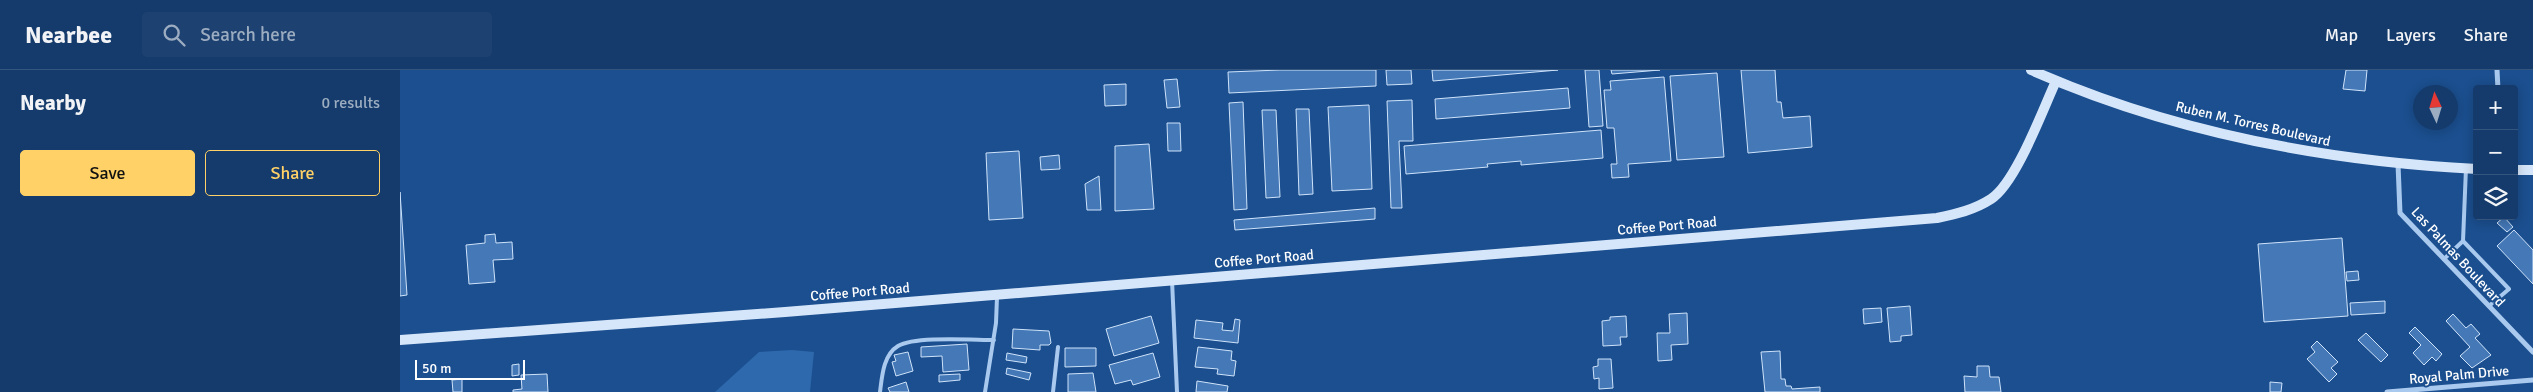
<!DOCTYPE html>
<html lang="en">
<head>
<meta charset="utf-8">
<style>
	:root { --surface:#143b6b; --page:#1d4271; --text:#f1f3f6; --muted:#9dadc1; --line:#33557e; --accent:#ffd166 }
	body { margin:0; font-family:Signika,sans-serif; background:var(--page); color:var(--text) }
	.controls { position:absolute; right:15px; top:15px; display:grid; overflow:hidden; border-radius:5px; box-shadow:0 2px 12px #0003 }
	.controls button { width:45px; height:45px; display:grid; place-items:center; padding:0; border:0; border-bottom:1px solid var(--line); background:var(--surface); color:var(--text); font:25px sans-serif }
	.compass { position:absolute; left:2013px; top:15px; width:45px; height:45px; border-radius:50%; background:var(--surface); box-shadow:0 2px 12px #0003; rotate:356deg }
	.scale { position:absolute; left:15px; bottom:12px; width:110px; box-sizing:border-box; padding-left:5px; border:2px solid #fff; border-top:0; font-size:14px; line-height:18px; white-space:nowrap; color:#fff; -webkit-text-stroke:4px #1b4f8f; paint-order:stroke }
	.list { margin:0; padding:0; list-style:none }
	h2 { display:flex; justify-content:space-between; align-items:center; height:65px; margin:0; padding:0 20px; font-size:21px }
	h2 small { font-size:16px; font-weight:400; color:var(--muted) }
	.actions { display:flex; gap:10px; padding:15px 20px }
	.actions a { flex:1; padding:11px 0; border:1px solid var(--accent); border-radius:5px; text-align:center; font-size:18px; color:var(--accent) }
	.actions .main { background:var(--accent); color:#111 }
	.icon { flex:none; width:28px; height:28px; fill:none; stroke:currentColor; stroke-width:2; stroke-linecap:round; stroke-linejoin:round }
	.map { position:relative; flex:none; width:2133px; height:322px; overflow:hidden }
	header { display:flex; align-items:center; gap:30px; box-sizing:border-box; height:70px; padding:0 25px; background:var(--surface); border-bottom:1px solid var(--line) }
	header strong { font-size:24px }
	nav { display:flex; gap:28px; margin-inline-start:auto; font-size:18px }
	.search { width:350px; height:45px; background:var(--page); display:flex; align-items:center; gap:12px; box-sizing:border-box; padding:0 18px; border-radius:5px; color:var(--muted); font-size:19px }
	main { display:flex }
	aside { flex:1; background:var(--surface) }
	.map>svg:first-child { display:block }
</style>
</head>
<body>
<header>
<strong>Nearbee</strong>
<div class="search"><svg class="icon" aria-label="search" viewBox="0 0 24 24"><circle cx="10" cy="10" r="6"/><path d="M15 15l6 6"/></svg>Search here</div>
<nav><a>Map</a><a>Layers</a><a>Share</a></nav>
</header>
<main>
<aside>
<h2>Nearby<small>0 results</small></h2>
<ul class="list">
</ul>
<div class="actions"><a class="main">Save</a><a>Share</a></div>
</aside>
<div class="map">
<svg width="2133" height="322" viewBox="0 0 2133 322">
	<rect width="100%" height="100%" fill="#1b4f8f"/>
	<!-- green -->
	<path fill="#2e69ad" d="M392 280 414 282 410 322H315L359 282Z"/>
	<!-- building -->
	<path fill="#4478b7" stroke="#cfe3fa" d="M880 0H976V16L829 23 828 2Z
		M986 0H1011L1012 14 987 15Z
		M1032 0H1158L1033 11Z
		M1185 0H1199L1203 56 1189 57Z
		M1211 0H1260L1212 4Z
		M1341 0H1375L1377 32H1381L1383 48 1410 46 1412 77 1348 83Z
		M1946 0H1967L1965 21 1943 19Z
		M1317 3 1324 87 1277 90 1270 6Z
		M1264 7 1271 91 1228 94 1229 107 1212 108 1211 94H1217L1214 58H1207L1204 20H1211L1210 11Z
		M777 9 780 37 767 38 764 10Z
		M726 14V35L705 36 704 15Z
		M1168 18 1170 38 1036 49 1035 29Z
		M1012 30 1013 71H999L1002 138H991L987 31Z
		M843 32 847 139 834 140 829 33Z
		M969 35 972 119 932 121 928 37Z
		M896 39H909L913 124 899 125Z
		M862 40H876L880 127 866 128Z
		M767 53H780L781 81H768Z
		M1201 60 1203 88 1121 95V91L1087 94 1088 97 1006 104 1004 76Z
		M749 74 754 139 715 141V76Z
		M619 81 623 148 589 150 586 83Z
		M659 85 660 99 641 100 640 87Z
		M699 106 701 140H687L685 114Z
		M0 122 7 225 0 226Z
		M975 138V149L835 160 834 150Z
		M2104 147 2113 157 2107 162 2097 153Z
		M2114 160 2133 180V214L2097 176Z
		M95 164 96 173 112 172 113 189 93 190 95 212 69 214 66 175 85 173V165Z
		M1942 168 1948 246 1864 252 1858 174Z
		M1958 201 1959 210 1947 211 1946 202Z
		M1985 231V243L1951 245 1950 233Z
		M1510 236 1512 265 1501 266V271L1490 272 1487 238Z
		M1481 238 1482 252 1464 254 1463 239Z
		M1287 243 1288 274 1271 275 1272 290 1258 291 1257 263H1270L1269 244Z
		M2053 244 2066 258 2071 254 2080 264 2075 268 2091 285 2072 298 2060 286 2070 277 2046 251Z
		M751 246 759 273 714 286 706 259Z
		M1226 246 1227 267H1220L1221 275 1203 276 1202 251 1210 250V247Z
		M835 249 840 250 838 273 794 268 796 250 823 253 822 260 833 261Z
		M2015 257 2042 284 2036 291 2032 287 2024 295 2013 283 2021 275 2009 263Z
		M613 259 649 261 651 273 649 275H640V280L612 278Z
		M1966 263 1988 285 1981 292 1958 270Z
		M1917 271 1938 292 1931 298 1937 304 1929 312 1907 289 1915 282 1911 277Z
		M567 274 569 300 543 302 542 286 521 287V277Z
		M798 277 832 281 831 290 836 291 834 306 817 304 818 299 795 297Z
		M665 278H696V296L665 297Z
		M1380 281 1381 309H1385L1386 316H1391L1392 319 1420 317V322H1365L1361 282Z
		M508 282 513 301 496 306 492 292 496 291 494 285Z
		M607 283 627 287 626 293 606 290Z
		M753 283 760 307 733 315 731 310 715 314 709 295Z
		M1198 289H1211L1213 318 1199 319V308L1194 309 1193 297 1198 296Z
		M119 294V305L112 306V295Z
		M1577 296H1589L1590 307H1599L1601 322H1565L1564 306 1577 307Z
		M607 298 631 303 629 310 606 304Z
		M693 303 696 322H668V304Z
		M147 304 148 322H113V320L122 319 121 305Z
		M560 304V310L539 312V305Z
		M62 309V322H53L52 310Z
		M797 311 828 316 827 322H796Z
		M506 312 509 322H490L488 318Z
		M1870 312 1882 313 1881 322H1870Z"/>
	<g fill="none" stroke-linecap="round" stroke-linejoin="round">
		<!-- lane -->
		<path stroke="#a9c9ee" stroke-width="4" d="M2063 171 2066 98
			M2044 189 2063 171 2109 219 2089 236
			M772 210 777 322
			M480 322C482 307 483 285 498 276 515 266 572 270 594 270
			M585 322 596 253 597 227
			M653 322 658 277"/>
		<!-- street -->
		<path stroke="#a9c9ee" stroke-width="5" d="M2097 0 2098 19
			M1998 94 2000 143 2133 282
			M1987 322 2133 310"/>
		<!-- secondary -->
		<path stroke="#d6e6fa" stroke-width="10" d="M1631 0C1771 62 1925 91 2077 99
			M2114 100H2133
			M0 270 385 242 1537 148C1556 144 1574 140 1591 129 1616 113 1643 39 1656 11"/>
	</g>
	<g text-anchor="middle" dominant-baseline="central" stroke-width="4" stroke-linejoin="round" paint-order="stroke">
		<!-- street labels -->
		<g font-size="14" fill="#fff" stroke="#1b4f8f">
			<text transform="translate(1853 54) rotate(13)">Ruben M. Torres Boulevard</text>
			<text transform="translate(1267 156) rotate(-5)">Coffee Port Road</text>
			<text transform="translate(2058 187) rotate(47)">Las Palmas Boulevard</text>
			<text transform="translate(864 189) rotate(-5)">Coffee Port Road</text>
			<text transform="translate(460 222) rotate(-5)">Coffee Port Road</text>
			<text transform="translate(2059 305) rotate(-5)">Royal Palm Drive</text>
		</g>
	</g>
</svg>
<div class="controls">
<button>+</button>
<button>−</button>
<button><svg class="icon" aria-label="layers" viewBox="0 0 24 24"><path d="M12 4l9 5-9 5-9-5zM3 14l9 5 9-5"/></svg></button>
</div>
<svg class="compass" viewBox="-18 -18 36 36"><path d="M0-13l5 13h-10z" fill="#e53935"/><path d="M0 13l5-13h-10z" fill="#9dadc1"/></svg>
<div class="scale">50 m</div>
</div>
</main>
</body>
</html>
